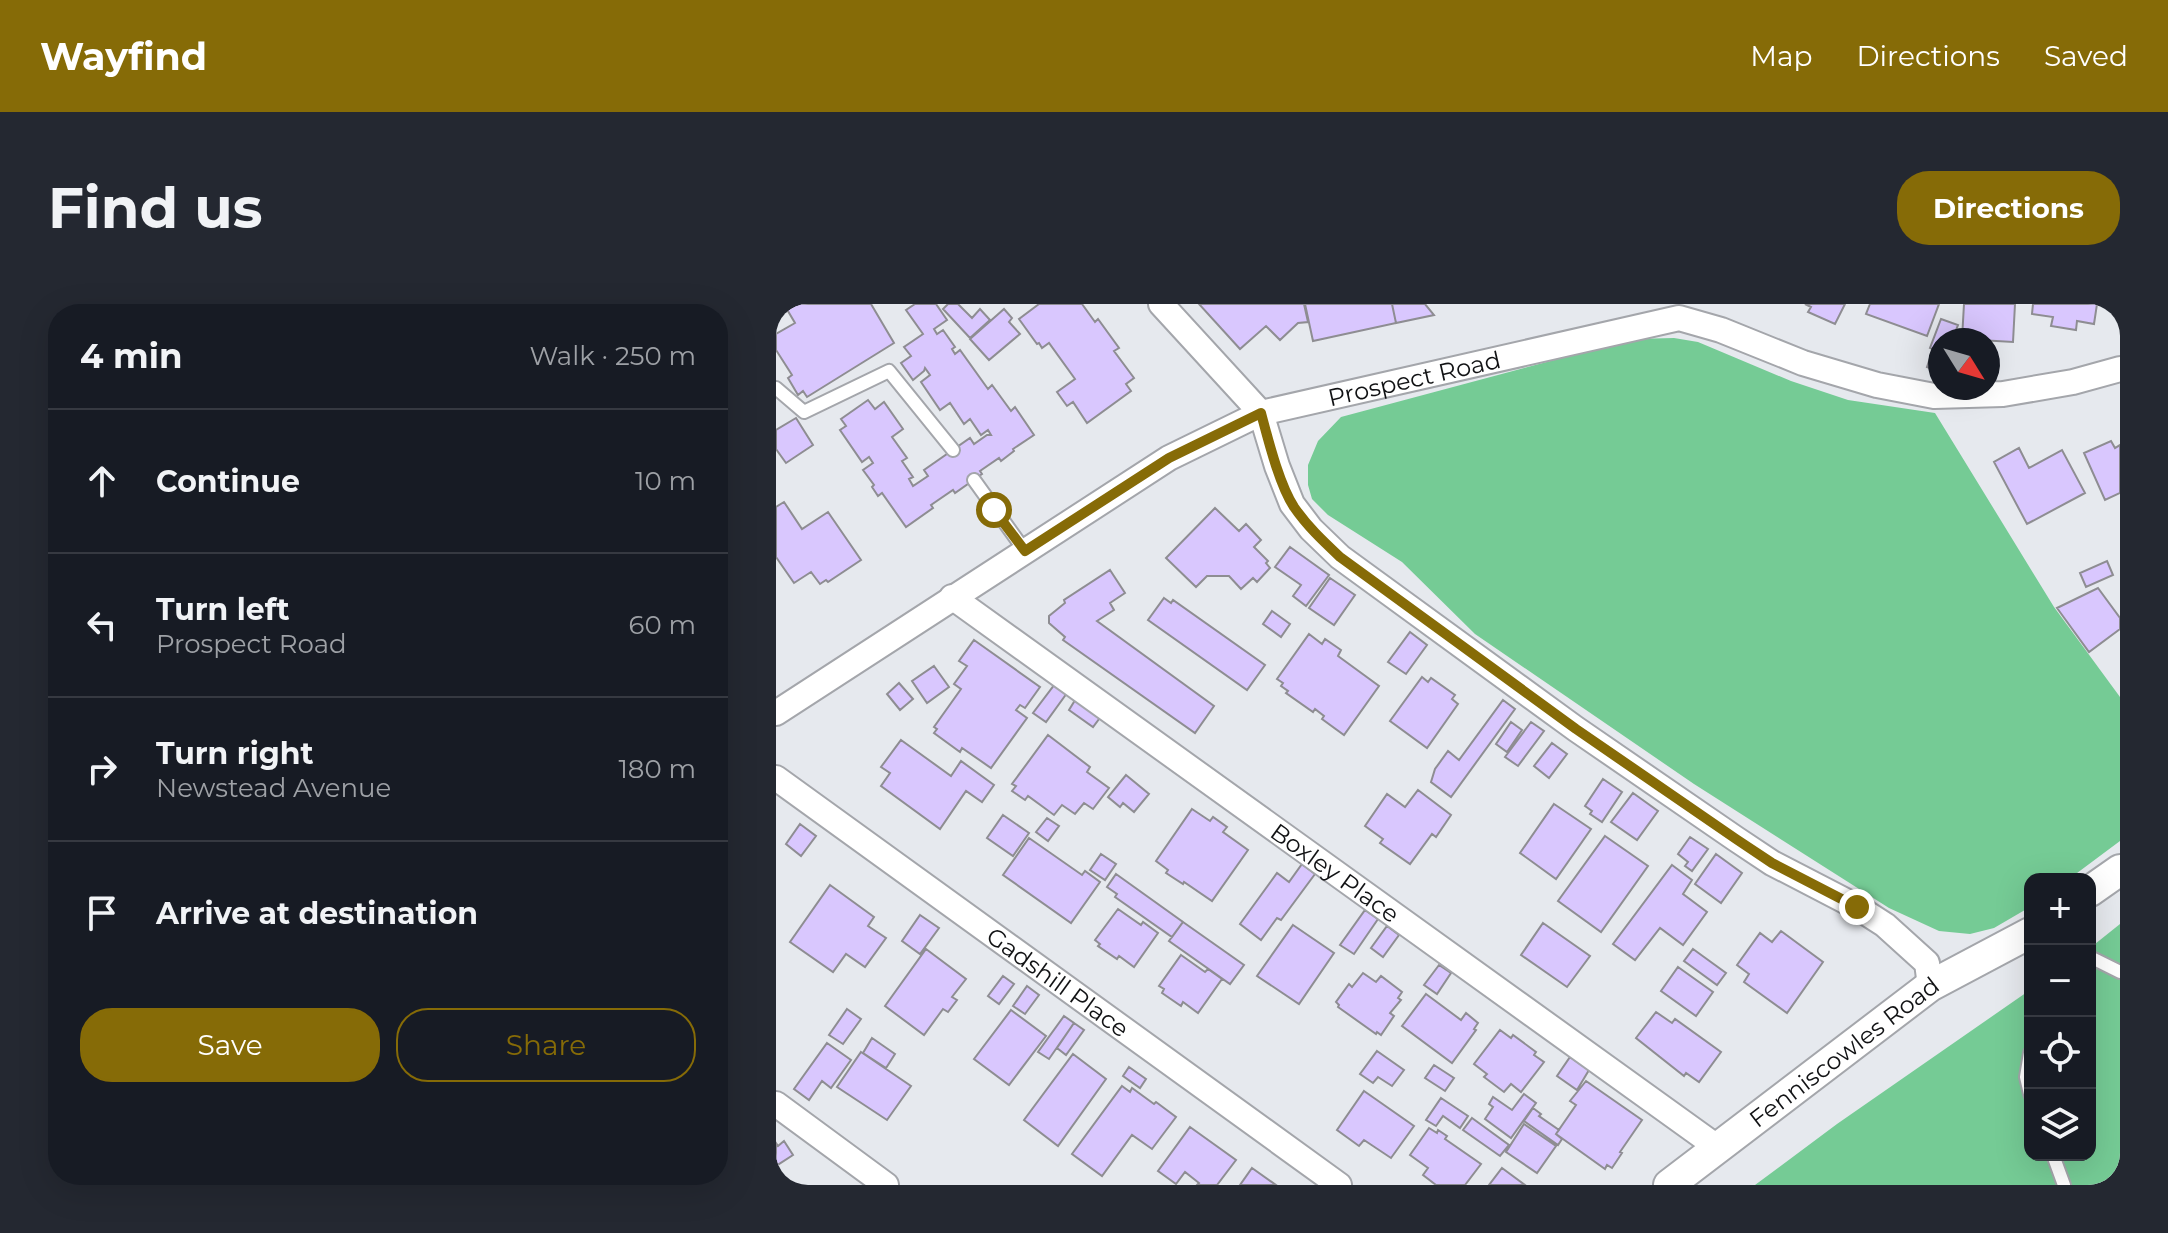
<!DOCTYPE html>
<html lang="en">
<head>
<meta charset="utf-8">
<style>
	:root { --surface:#171b24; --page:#242831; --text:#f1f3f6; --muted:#9ea1a6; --line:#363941; --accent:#866b07 }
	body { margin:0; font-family:Montserrat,sans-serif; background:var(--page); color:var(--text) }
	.controls { position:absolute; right:24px; bottom:24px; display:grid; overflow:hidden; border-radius:16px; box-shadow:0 8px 32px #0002 }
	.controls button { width:72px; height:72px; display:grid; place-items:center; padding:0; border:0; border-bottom:2px solid var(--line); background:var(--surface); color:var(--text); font:40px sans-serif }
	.compass { position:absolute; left:1152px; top:24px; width:72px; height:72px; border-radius:50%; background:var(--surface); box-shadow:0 8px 32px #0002; rotate:127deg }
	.stop { position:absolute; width:24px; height:24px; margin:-18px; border:6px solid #866b07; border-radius:50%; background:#fff }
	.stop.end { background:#866b07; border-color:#fff; box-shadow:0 2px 8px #0008 }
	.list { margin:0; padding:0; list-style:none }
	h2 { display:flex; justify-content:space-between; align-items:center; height:104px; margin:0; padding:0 32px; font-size:34px }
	h2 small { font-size:26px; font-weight:400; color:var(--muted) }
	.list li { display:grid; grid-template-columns:52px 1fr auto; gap:24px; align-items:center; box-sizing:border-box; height:144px; padding:0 32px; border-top:2px solid var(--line) }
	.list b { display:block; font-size:30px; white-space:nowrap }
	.list p { margin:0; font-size:26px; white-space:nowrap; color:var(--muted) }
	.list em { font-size:26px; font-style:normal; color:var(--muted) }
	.actions { display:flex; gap:16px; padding:24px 32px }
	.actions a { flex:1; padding:18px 0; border:2px solid var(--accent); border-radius:32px; text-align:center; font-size:28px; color:var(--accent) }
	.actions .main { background:var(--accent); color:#fff }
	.icon { flex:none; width:44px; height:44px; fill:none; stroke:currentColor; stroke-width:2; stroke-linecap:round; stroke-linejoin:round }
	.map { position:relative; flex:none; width:1344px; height:881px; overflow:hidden; border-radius:32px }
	header { display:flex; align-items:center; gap:48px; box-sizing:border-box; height:112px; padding:0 40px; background:var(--accent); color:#fff }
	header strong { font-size:38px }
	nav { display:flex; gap:44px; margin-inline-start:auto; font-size:28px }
	.intro { display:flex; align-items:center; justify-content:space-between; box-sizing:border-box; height:192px; padding:0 48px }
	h1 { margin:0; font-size:56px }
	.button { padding:20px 36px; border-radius:32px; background:var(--accent); color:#fff; font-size:28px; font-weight:700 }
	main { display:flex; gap:48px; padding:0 48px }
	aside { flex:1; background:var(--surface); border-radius:32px; box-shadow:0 8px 32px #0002 }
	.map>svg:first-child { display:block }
</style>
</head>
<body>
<header>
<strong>Wayfind</strong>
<nav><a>Map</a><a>Directions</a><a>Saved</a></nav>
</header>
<div class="intro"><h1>Find us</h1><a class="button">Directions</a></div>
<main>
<aside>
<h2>4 min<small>Walk · 250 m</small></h2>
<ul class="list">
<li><svg class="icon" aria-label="ahead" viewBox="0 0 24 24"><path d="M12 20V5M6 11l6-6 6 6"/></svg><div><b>Continue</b></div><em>10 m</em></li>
<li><svg class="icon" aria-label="left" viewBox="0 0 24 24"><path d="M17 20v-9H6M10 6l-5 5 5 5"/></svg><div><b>Turn left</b><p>Prospect Road</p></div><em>60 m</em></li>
<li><svg class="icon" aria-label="right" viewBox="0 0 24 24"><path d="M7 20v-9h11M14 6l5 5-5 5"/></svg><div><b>Turn right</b><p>Newstead Avenue</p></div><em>180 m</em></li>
<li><svg class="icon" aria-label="arrive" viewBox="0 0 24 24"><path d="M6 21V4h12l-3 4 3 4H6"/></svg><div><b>Arrive at destination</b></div></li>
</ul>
<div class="actions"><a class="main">Save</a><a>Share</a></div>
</aside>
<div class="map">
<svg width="1344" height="881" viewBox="0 0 1344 881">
	<rect width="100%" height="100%" fill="#e6e9ee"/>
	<!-- green -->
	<path fill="#75cb95" d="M898 34 922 38 1015 77 1072 96 1159 109 1278 303 1344 393V537L1293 575H1254V603L1218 624 1194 630 1163 627 1113 604 918 480 699 330 626 258 552 211 536 195 532 181V161L542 137 565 113 857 35Z
		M1344 620V881H979L1061 820 1254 686V851H1314V644Z"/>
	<!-- building -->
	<path fill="#d9c7fe" stroke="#8e8d92" stroke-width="2" d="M12 0H95L118 39 31 93 27 87 22 91 12 74 16 71 0 46V30L19 19 9 2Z
		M139 0H160L171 16 158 25 161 30 167 26 179 43 176 45 179 50 184 46 212 85 216 81 235 107 239 103 258 131 237 145 238 147 225 157 223 154 204 167 206 170 179 189 177 186 155 201 157 204 130 223 106 189 102 192 96 183 98 181 87 166 97 159 93 153 86 158 64 126 70 122 65 115 92 96 99 105 108 98 127 125 116 133 131 154 126 157 137 173 133 175 137 182 152 172 148 166 194 134 198 140 211 131H215L212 126 205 131 194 115 188 120 174 99 164 106 145 78 154 71 149 64 148 67 137 76 125 59 135 52 128 43 147 30 130 6Z
		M172 0H182L196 14 204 5 214 16 194 34 167 5Z
		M263 0H306L319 18 322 15 343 44 338 47 358 74 350 80 355 87 311 119 297 98 291 102 281 88 299 75 273 39 266 44 263 39 261 40 243 15Z
		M423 0H528L532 18 522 19 504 36 490 22 464 45Z
		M529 0H616L620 19 537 37Z
		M616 0H649L658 11 620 19Z
		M1029 0H1069L1059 20 1032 8 1035 3Z
		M1094 0H1163L1151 32 1090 10Z
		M1188 0H1239L1237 38 1186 35Z
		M1257 0H1321L1318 20 1301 17 1300 26 1275 22 1277 13 1256 10Z
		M228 5 236 14 233 18 244 30 213 56 194 35Z
		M1165 15 1182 21 1176 36H1164V48L1154 44Z
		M1157 45 1164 48 1163 67 1151 63Z
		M20 114 37 141 10 159 0 145V126Z
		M1335 137 1339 144 1344 141V189L1329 196 1308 149Z
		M1243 144 1253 164 1286 146 1309 189 1251 220 1218 158Z
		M8 198 26 225 52 208 85 256 52 278 50 276 44 280 35 268 18 279 0 253V203Z
		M439 204 463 227 470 220 485 236 478 243 492 257 490 259 494 264 481 278 477 274 465 285 453 272H431L420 283 390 254Z
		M514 243 553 271 530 302 517 292 525 281 499 263Z
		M1331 257 1337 271 1310 283 1304 269Z
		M334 266 349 289 334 299 338 306 321 317 438 402 419 429 287 336 289 333 273 319V312L289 299 288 296Z
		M554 274 579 291 558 321 533 304Z
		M1322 284 1344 314V325L1313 348 1281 304Z
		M388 294 395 299 397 296 489 361 471 386 372 316Z
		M496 307 514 320 505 333 487 320Z
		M634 328 651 341 630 370 612 358Z
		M533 330 546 340 549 335 565 346 562 352 603 382 568 431 546 415 548 412 539 405 537 408 510 389 512 387 505 382 507 379 501 375Z
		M198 336 264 383 249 404 244 401 240 406 251 414 215 464 186 444 184 448 158 429 161 425 158 423 185 385 178 380 191 362 183 357Z
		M158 362 173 383 151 399 136 377Z
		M646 373 652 378 655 374 679 391 676 395 682 400 651 444 614 417Z
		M123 379 137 395 124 406 111 390Z
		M279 380 291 389 270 418 257 409Z
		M301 393 326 411 317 423 293 406Z
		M727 396 739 405 675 493 655 478 659 465 672 447 683 456Z
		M735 418 746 426 731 448 720 440Z
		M755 418 768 427 742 462 729 453Z
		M272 431 314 463 311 468 333 484 317 505 308 499 299 510 286 501 278 511 252 492 249 496 236 487 240 482 236 480Z
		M125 436 175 472 185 457 218 481 206 498 190 487 164 525 105 482 114 469 105 463Z
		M776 439 791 450 773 474 758 462Z
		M350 471 373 490 358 508 347 499 344 503 332 493Z
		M827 475 846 488 826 518 814 510 816 507 809 502Z
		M642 486 675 511 660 533 656 530 634 560 604 539 607 535 589 522 611 490 629 503Z
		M857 489 882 507 861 536 835 518Z
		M778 500 815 525 780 575 744 549Z
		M416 505 434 517 437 513 451 523 447 528 472 546 436 597 408 578 407 580 390 569 392 566 380 557Z
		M227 511 253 529 237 552 211 534Z
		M271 514 283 522 272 537 260 528Z
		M24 520 40 532 25 552 10 540Z
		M829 532 872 562 825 628 782 597Z
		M914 533 932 545 916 567 909 562 912 558 902 550Z
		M253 534 306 571 309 567 324 578 295 619 227 571Z
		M325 550 340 560 329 576 314 566Z
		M940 550 966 569 945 599 919 580Z
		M526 560 539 570 505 616 501 614 485 636 464 620 501 569 513 578Z
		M896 561 916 576 907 590 931 608 907 641 884 624 859 656 837 640Z
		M340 570 407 618 396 633 339 593 341 590 331 583Z
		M54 581 98 613 92 622 110 634 89 663 70 650 57 668 14 638Z
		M342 605 365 621 367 618 382 629 358 663 343 652 341 655 322 642 324 640 319 636Z
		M589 606 602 615 578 650 564 641Z
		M144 611 163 624 144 650 126 637Z
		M407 618 468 661 454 680 393 637Z
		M767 619 814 652 791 683 745 651Z
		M517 621 558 649 523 700 481 672Z
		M611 622 623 631 607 653 595 644Z
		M1005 627 1047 658 1011 709 968 678 973 670 961 661 984 629 996 638Z
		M150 645 190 675 176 693 181 696 172 708 167 705 148 731 109 702Z
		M917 645 950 669 941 681 908 657Z
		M405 651 429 668 432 665 446 675 422 709 407 698 405 702 386 689 388 685 383 682Z
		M663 661 675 669 661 690 648 681Z
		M902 663 937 688 920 712 885 687Z
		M587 669 600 678 605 672 626 688 622 694 625 696 614 709 618 712 605 731 601 728 600 730 562 703 563 701 560 698 573 680 576 683Z
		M227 672 238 680 223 700 212 692Z
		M251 682 263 691 249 710 237 702Z
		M650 690 685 716 690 709 702 719 698 725 700 726 676 759 626 722Z
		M71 705 85 715 67 740 53 731Z
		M235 706 270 732 233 781 198 755Z
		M880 708 896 719 899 715 945 748 923 778 910 769 908 772 860 734Z
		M288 712 298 719 273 755 262 748Z
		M298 719 308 726 290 751 281 744Z
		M724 726 735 734 737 731 760 748 758 751 768 758 745 788 735 780 728 788 708 773 711 770 698 760Z
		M96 734 119 750 110 764 87 749Z
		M51 739 75 756 55 784 46 777 33 796 18 785Z
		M601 747 628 766 616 782 602 773 597 779 584 770Z
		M85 748 135 782 111 816 61 783Z
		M297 750 330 775 282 842 248 816Z
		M794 753 813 766 801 786 781 772Z
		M658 761 678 774 669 787 649 774Z
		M353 763 370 775 364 784 347 772Z
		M810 777 866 816 844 848 846 849 836 864 831 861 829 865 780 830 800 801 794 797Z
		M346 782 354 788 356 784 378 800 380 798 400 813 376 845 356 831 326 872 296 850Z
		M588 787 638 822 615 854 588 836 583 842 561 826Z
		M748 790 760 799 735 834 709 815 717 803 713 800 717 793 736 806Z
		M665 794 692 812 684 824 667 812 660 822 650 816Z
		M757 804 765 810 763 812 783 826 780 830 786 835 782 841 748 817Z
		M696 814 733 841 724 852 687 826Z
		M748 820 780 842 761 869 730 848Z
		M414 823 460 856 441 881H421L423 879 409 868 400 880 382 867Z
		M653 824 661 829 662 826 671 832 669 835 705 860 689 881H660L647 871 652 864 634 851Z
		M8 837 17 851 0 862V839L2 842Z
		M476 864 500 881H464Z
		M726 864 749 881H713Z"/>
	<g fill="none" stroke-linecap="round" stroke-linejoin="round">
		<!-- service casing -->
		<g stroke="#a4a6ab" stroke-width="16">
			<path id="service" d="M0 84 28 108 113 67 177 146
				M198 176 249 247
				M1314 653 1344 668
				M1254 749 1250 773 1254 790
				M1277 851 1288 881"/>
		</g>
		<!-- minor casing -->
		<g stroke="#a4a6ab" stroke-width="28">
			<g id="minor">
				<path d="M385 0 485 109 501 162 516 200 535 225 564 253 800 425 960 535 996 559 1081 603 1109 621 1151 659 1154 682"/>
				<path id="s1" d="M176 293 941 843"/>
				<path id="s2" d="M0 409 393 154 485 109 903 14 945 26 1027 59 1101 81 1158 92 1227 90 1297 78 1344 65"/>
				<path id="s3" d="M0 474 563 881"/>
				<path d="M0 800 110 881"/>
			</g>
		</g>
		<!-- tertiary casing -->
		<g stroke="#a4a6ab" stroke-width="34">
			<g id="tertiary">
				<path d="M1314 587 1344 566"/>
				<path id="s4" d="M893 881 1154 682 1254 629"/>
			</g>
		</g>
		<!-- service -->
		<use href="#service" stroke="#fff" stroke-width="12"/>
		<!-- minor -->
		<use href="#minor" stroke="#fff" stroke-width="24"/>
		<!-- tertiary -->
		<use href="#tertiary" stroke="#fff" stroke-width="30"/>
	</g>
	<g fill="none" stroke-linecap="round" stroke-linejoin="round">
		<!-- route -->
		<path stroke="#866b07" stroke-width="10" d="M218 206 249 247 393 154 485 109C492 135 503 180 518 203 531 222 547 237 564 253L800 425 960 535 996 559 1081 603"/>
	</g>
	<g text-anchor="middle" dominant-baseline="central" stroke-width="7" stroke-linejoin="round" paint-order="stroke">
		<!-- street labels -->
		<g font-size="24" fill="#111214" stroke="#fff">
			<text stroke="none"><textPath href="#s2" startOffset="728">Prospect Road</textPath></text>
			<text stroke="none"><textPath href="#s1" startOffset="472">Boxley Place</textPath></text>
			<text stroke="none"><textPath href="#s3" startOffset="348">Gadshill Place</textPath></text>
			<text stroke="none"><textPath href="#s4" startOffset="220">Fenniscowles Road</textPath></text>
		</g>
	</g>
</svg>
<div class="controls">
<button>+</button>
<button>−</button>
<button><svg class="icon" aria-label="locate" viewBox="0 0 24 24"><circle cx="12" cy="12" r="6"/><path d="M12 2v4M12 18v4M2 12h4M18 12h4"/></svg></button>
<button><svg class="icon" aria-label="layers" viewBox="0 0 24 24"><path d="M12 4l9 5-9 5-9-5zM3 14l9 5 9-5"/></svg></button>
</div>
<svg class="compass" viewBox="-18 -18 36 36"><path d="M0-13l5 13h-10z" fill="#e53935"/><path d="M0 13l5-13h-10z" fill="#9ea1a6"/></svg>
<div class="stop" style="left:218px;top:206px"></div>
<div class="stop end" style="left:1081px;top:603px"></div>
</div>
</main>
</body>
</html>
